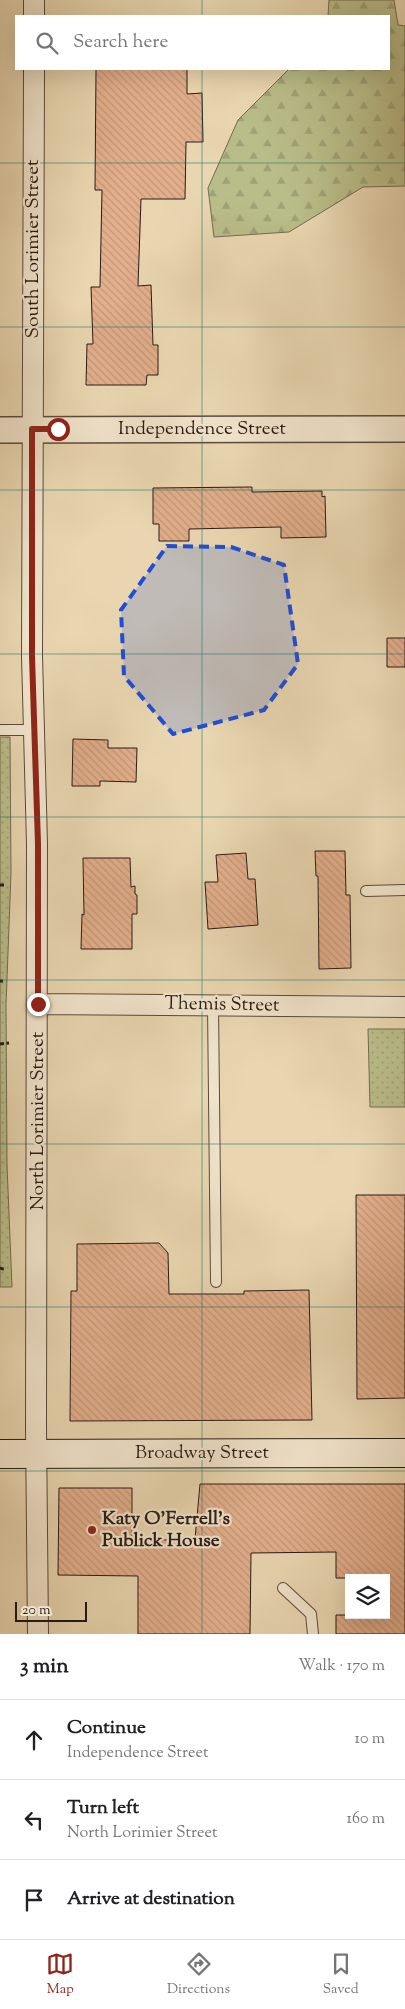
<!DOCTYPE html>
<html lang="en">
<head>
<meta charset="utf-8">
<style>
	:root { --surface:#fff; --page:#f6f6f6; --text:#202124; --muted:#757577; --line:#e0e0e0; --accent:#8f2418 }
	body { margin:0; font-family:"Sorts Mill Goudy",serif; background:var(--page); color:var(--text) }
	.controls { position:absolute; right:15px; bottom:15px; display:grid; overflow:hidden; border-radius:0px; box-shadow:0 5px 20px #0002 }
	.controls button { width:45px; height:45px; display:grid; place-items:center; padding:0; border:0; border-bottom:1px solid var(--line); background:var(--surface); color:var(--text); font:25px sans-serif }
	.scale { position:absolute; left:15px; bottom:12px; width:72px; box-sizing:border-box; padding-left:5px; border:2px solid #2a1b16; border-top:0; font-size:14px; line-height:18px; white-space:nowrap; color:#2a1b16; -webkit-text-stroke:4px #f1e4cc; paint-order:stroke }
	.stop { position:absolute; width:15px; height:15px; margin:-11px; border:4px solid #8f2418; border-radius:50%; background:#fff }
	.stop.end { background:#8f2418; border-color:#fff; box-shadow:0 1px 5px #0008 }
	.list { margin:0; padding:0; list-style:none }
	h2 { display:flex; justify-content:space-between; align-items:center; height:65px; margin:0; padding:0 20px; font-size:21px }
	h2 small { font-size:16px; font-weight:400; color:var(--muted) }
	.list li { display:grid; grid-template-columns:32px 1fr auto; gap:15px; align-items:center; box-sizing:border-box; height:80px; padding:0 20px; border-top:1px solid var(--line) }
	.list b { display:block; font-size:19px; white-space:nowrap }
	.list p { margin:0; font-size:16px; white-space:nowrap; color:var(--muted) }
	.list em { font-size:16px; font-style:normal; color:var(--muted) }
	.icon { flex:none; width:28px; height:28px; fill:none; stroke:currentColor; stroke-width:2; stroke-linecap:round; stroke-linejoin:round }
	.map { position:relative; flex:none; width:405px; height:1634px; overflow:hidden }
	.search { position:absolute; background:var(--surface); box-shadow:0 5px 20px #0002; left:15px; right:15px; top:15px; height:55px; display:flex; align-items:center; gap:12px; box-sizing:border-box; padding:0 18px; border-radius:0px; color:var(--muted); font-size:19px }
	.sheet { height:305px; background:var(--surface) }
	nav { display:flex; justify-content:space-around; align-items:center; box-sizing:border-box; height:70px; border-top:1px solid var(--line); background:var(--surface); font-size:14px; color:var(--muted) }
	nav a { display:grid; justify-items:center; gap:2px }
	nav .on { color:var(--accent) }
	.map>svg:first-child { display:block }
</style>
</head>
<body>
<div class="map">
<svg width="405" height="1634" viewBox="0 0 405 1634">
	<defs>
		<pattern id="forest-firs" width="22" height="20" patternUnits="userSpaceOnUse" patternTransform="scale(1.25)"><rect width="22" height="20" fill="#b9bd89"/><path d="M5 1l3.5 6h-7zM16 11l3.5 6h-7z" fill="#9fa276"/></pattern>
		<pattern id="park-dots" width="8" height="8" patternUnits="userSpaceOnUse" patternTransform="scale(1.25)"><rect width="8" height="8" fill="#b9bd89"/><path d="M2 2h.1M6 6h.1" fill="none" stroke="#9fa276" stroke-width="1.8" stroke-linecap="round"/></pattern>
		<pattern id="building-back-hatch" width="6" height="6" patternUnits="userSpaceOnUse" patternTransform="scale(1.25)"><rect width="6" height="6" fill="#e3af8c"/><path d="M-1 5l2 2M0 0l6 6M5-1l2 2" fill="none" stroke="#c39678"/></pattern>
	</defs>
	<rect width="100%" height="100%" fill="#e9d6b0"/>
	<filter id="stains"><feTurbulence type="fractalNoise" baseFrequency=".004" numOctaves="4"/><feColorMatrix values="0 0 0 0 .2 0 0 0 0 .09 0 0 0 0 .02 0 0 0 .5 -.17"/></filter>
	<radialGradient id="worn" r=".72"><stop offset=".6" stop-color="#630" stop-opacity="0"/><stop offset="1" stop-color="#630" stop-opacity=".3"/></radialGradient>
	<!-- forest -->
	<path fill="url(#forest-firs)" stroke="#726c50" d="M329 0H394L398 25 405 26V186L363 187 289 232 214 237 208 188 238 120 289 69H389V16H328Z"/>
	<!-- park -->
	<path fill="url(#park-dots)" stroke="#726c50" d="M0 737H10L11 873 6 1005 7 1165 12 1287H0Z
		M368 1029H405V1107H370Z"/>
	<!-- building -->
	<path fill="url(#building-back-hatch)" stroke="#2a1b16" d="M96 69H187V94L202 93 203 142H186L185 199H141L138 286 151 285 153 345H158V375H147L146 385H86L87 344H93L91 287H100L102 190H95Z
		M252 487V492L322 491V497L325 496 326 537 281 538V527L189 529V541H159V524H153V488Z
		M387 638H405V667H387Z
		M73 739 108 740V748H137L136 782 100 781V786H72Z
		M315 851H345L346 895H350L351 968 319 969 318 876H316Z
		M246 853 248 879H255L258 925 208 929 205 882H218L216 855Z
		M83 858H130L131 887 135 886V894L137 895V914H132V949H81L82 914 84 915Z
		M356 1195H405V1398L357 1399Z
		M159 1243 168 1253 169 1294H244V1291L309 1290 312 1420 70 1421 71 1291H77V1244Z
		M200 1484H405V1634H336V1615H386V1578H336V1552L251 1553 250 1634H138V1576L58 1575 59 1488H132V1541L195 1539Z"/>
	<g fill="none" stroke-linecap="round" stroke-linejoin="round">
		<!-- service casing -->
		<g stroke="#5a4a3c" stroke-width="12">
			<path id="service" d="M0 730H34
				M366 891 405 890
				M213 1005 216 1282
				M283 1588 311 1614 313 1634"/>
		</g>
		<!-- minor casing -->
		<g stroke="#5a4a3c" stroke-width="22">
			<path id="minor" d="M34 16V0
				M34 69 32 656 37 844 36 1427 38 1634
				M38 1004 405 1007"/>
		</g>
		<!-- tertiary casing -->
		<g stroke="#5a4a3c" stroke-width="28">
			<path id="tertiary" d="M0 430 405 429"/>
		</g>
		<!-- secondary casing -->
		<g stroke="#2a1b16" stroke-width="30">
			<path id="secondary" d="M0 1454 405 1453"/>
		</g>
		<!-- path -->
		<path stroke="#2a1b16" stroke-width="3" stroke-dasharray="4 2.5" stroke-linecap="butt" d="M0 885H4
			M0 981H3
			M0 1044 9 1043
			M0 1268 6 1270"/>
		<!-- service -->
		<use href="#service" stroke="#f1e4cc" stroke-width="10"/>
		<!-- minor -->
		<use href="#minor" stroke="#f1e4cc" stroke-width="20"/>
		<!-- tertiary -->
		<use href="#tertiary" stroke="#f1e4cc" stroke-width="25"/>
		<!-- secondary -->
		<use href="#secondary" stroke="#f1e4cc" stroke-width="28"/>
	</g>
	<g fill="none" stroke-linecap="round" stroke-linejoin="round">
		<!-- route -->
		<path stroke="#8f2418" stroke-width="6" d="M38 1004V844L32 656V429H58"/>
	</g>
	<!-- marked area -->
	<path fill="#1d4ed8" fill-opacity="0.2" stroke="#1d4ed8" stroke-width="4" stroke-dasharray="10 6" stroke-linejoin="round" d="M167 546 231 547 284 565 298 664 264 710 173 734 124 676 121 610Z"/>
	<!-- grid -->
	<path fill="none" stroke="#0f766e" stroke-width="1" stroke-opacity="0.55" d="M202 0V16M202 69V1634M0 163H405M0 327H405M0 490H405M0 654H405M0 817H405M0 980H405M0 1144H405M0 1307H405M0 1471H405"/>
	<!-- markers -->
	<circle fill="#8f2418" stroke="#f1e4cc" stroke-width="2" cx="92" cy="1530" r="5"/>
	<g text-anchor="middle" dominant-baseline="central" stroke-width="4.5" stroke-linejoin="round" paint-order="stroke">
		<!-- street labels -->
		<g font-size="19" fill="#2a1b16" stroke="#f1e4cc">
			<text transform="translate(33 249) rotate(-90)">South Lorimier Street</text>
			<text x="202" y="429">Independence Street</text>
			<text transform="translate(222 1005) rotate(1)">Themis Street</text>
			<text transform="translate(38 1121) rotate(-90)">North Lorimier Street</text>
			<text x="202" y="1453">Broadway Street</text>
		</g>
		<!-- poi labels -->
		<g font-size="19" font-weight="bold" fill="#2a1b16" stroke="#f1e4cc" text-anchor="start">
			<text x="102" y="1519">Katy O'Ferrell's<tspan x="102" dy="22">Publick House</tspan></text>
		</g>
	</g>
	<rect width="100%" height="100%" filter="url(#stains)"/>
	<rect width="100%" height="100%" fill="url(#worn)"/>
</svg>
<div class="controls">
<button><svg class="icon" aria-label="layers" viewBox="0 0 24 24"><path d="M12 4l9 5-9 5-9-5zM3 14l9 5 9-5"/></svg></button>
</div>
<div class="scale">20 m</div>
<div class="stop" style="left:58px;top:429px"></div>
<div class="stop end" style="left:38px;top:1004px"></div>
<div class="search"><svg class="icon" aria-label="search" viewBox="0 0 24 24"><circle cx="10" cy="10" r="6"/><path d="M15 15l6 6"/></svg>Search here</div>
</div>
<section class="sheet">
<h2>3 min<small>Walk · 170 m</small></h2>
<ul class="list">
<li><svg class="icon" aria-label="ahead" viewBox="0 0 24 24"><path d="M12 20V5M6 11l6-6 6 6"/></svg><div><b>Continue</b><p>Independence Street</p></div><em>10 m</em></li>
<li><svg class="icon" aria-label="left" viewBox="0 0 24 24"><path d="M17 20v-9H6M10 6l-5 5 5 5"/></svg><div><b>Turn left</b><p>North Lorimier Street</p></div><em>160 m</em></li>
<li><svg class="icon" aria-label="arrive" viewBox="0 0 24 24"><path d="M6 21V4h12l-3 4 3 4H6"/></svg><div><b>Arrive at destination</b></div></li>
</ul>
</section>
<nav>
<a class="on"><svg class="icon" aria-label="map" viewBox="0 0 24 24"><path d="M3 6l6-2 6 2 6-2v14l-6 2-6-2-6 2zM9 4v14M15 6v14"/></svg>Map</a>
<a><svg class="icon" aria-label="directions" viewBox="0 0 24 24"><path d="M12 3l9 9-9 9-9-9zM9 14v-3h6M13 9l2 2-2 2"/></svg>Directions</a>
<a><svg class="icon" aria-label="saved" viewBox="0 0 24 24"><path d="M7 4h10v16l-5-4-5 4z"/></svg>Saved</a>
</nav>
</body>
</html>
